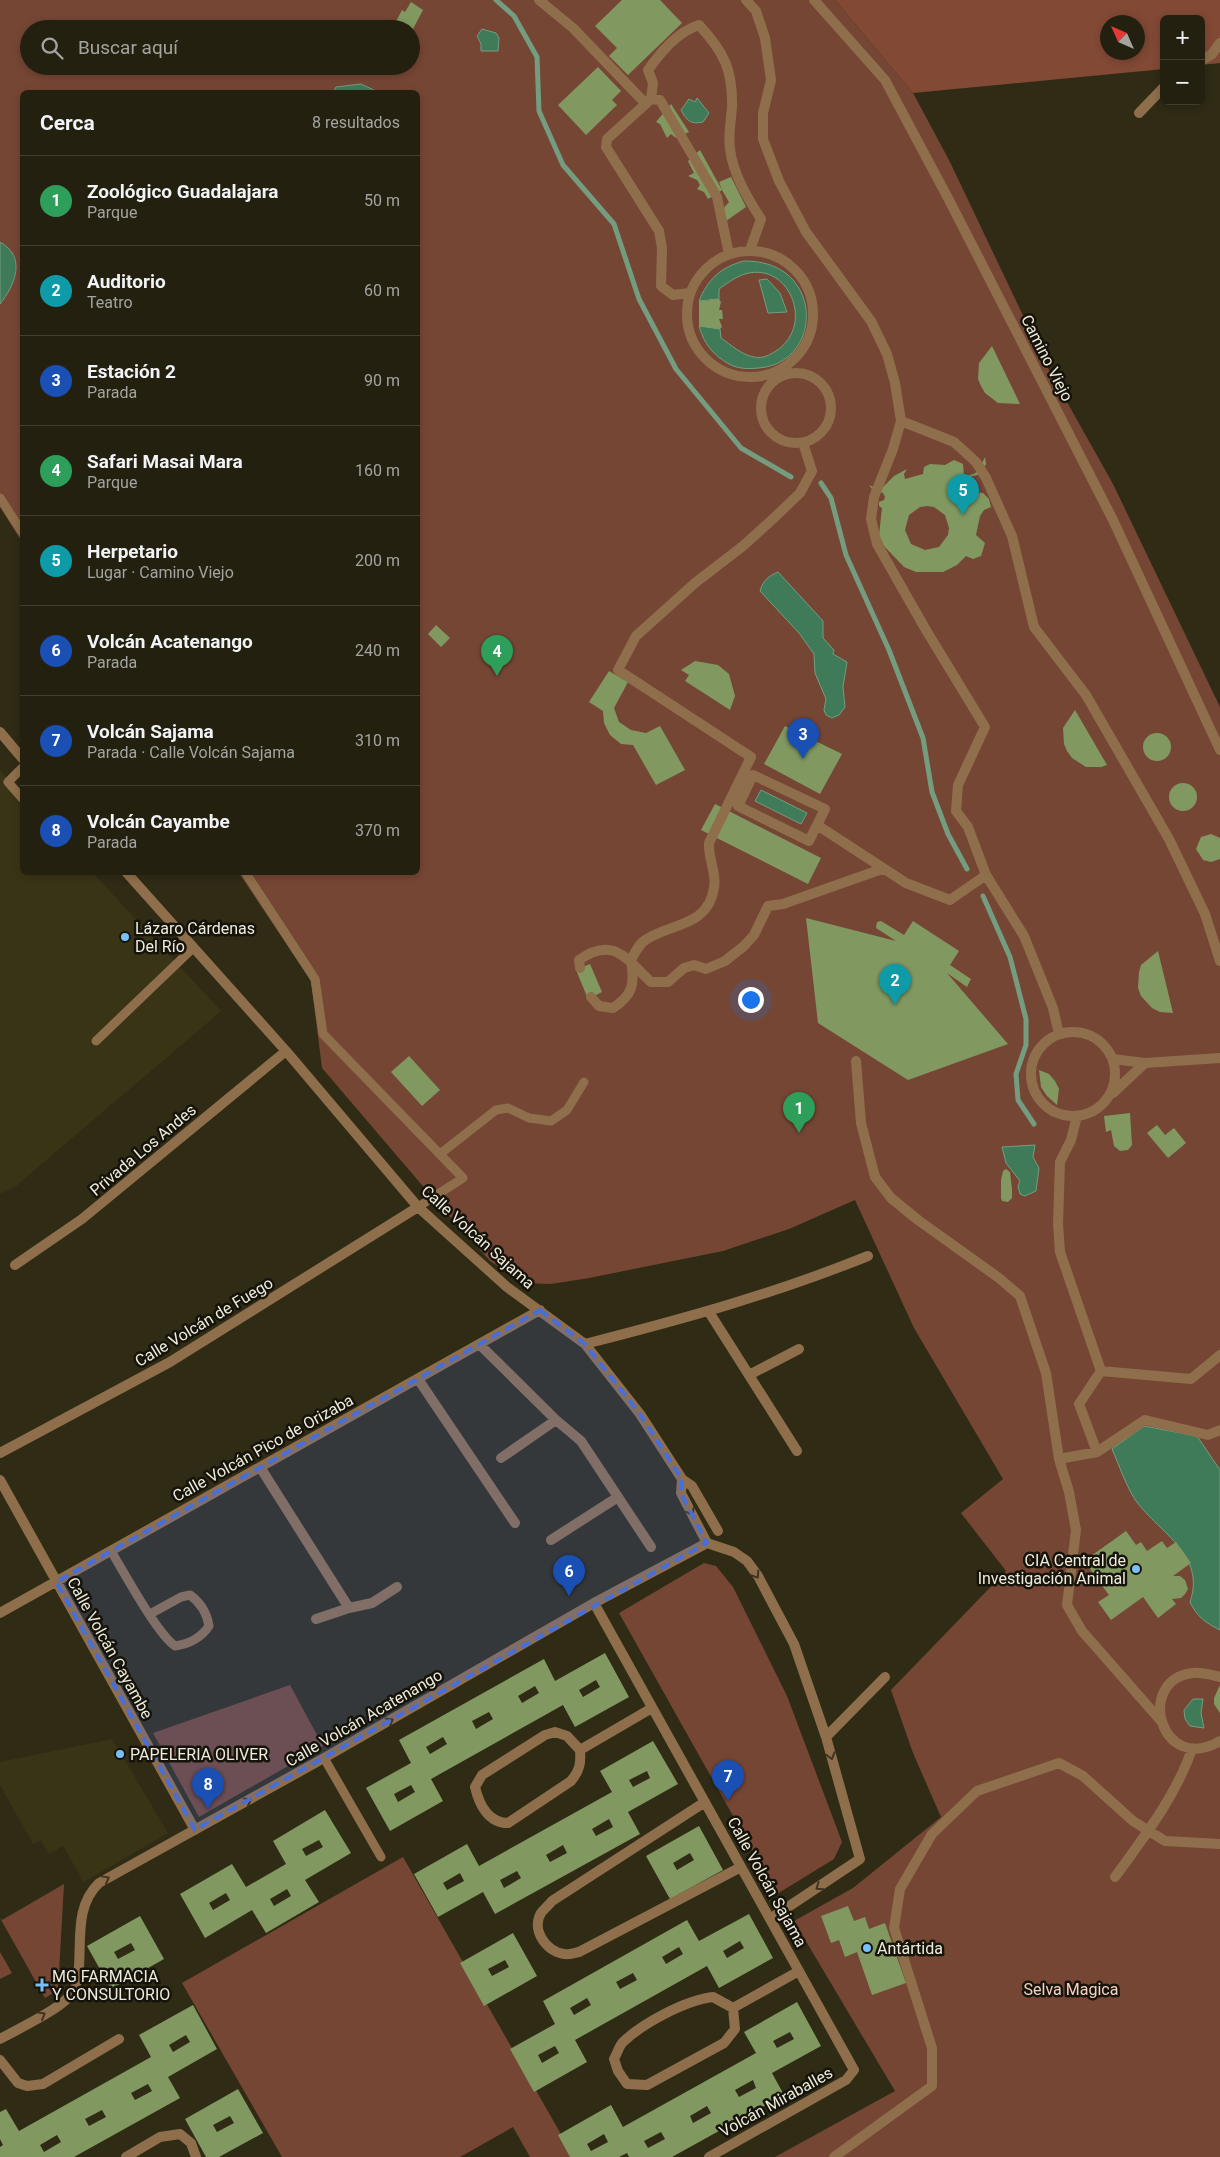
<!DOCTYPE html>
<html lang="es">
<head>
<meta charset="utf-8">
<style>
	:root { --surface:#242010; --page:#302d1e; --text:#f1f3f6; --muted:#a3a39f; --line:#413e30; --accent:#ea580c }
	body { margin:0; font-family:Roboto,sans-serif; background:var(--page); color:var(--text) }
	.controls { position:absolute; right:15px; top:15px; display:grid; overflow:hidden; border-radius:8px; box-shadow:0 2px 8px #0003 }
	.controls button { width:45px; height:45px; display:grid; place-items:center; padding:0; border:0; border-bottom:1px solid var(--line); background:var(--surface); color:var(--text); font:25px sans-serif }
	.compass { position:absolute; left:1100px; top:15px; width:45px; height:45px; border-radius:50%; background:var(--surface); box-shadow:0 2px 8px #0003; rotate:315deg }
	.you { position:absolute; left:750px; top:999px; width:18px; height:18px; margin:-12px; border:4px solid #fff; border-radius:50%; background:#1a73e8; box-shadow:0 0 0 8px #1a73e833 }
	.badge { display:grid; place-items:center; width:32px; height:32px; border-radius:50%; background:var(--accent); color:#fff; font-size:16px; font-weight:700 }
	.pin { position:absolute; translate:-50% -41px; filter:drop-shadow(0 1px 2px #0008) }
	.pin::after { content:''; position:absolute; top:26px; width:18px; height:15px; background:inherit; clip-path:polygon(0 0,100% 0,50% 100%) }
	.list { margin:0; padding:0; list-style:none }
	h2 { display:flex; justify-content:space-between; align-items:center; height:65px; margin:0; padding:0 20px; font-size:21px }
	h2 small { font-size:16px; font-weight:400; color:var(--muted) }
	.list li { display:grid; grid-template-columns:32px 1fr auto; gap:15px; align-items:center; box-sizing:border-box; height:90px; padding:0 20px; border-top:1px solid var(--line) }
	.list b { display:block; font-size:19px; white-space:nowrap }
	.list p { margin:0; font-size:16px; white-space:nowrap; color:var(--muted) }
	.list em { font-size:16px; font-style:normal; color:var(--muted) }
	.icon { flex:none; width:28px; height:28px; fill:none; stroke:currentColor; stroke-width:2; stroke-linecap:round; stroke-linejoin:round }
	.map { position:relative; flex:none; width:1220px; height:2157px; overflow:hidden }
	.search { position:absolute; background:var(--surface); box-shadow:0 2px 8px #0003; left:20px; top:20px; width:400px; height:55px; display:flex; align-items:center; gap:12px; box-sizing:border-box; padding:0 18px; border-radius:28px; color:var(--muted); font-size:19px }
	.panel { position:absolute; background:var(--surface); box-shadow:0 2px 8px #0003; left:20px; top:90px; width:400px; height:785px; border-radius:8px }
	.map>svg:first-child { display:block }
</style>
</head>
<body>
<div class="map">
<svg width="1220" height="2157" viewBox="0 0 1220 2157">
	<rect width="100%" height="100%" fill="#302b15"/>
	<!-- built -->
	<path fill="#3a3416" d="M0 770 22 795V872L93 873 221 1011 16 1186 0 1194Z
		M112 1739 168 1833 84 1882 63 1846 49 1854 41 1840 33 1844 0 1785V1762Z"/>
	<!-- green -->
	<path fill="#764635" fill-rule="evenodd" d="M0 0H835L913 93 949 160 1049 370 1113 484 1220 707V2157H775L895 2091 794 1921 853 1888 941 1817 913 1753 891 1690 1006 1571 961 1513 1003 1479 914 1328 855 1200 789 1229 723 1251 589 1278 551 1284 523 1283 490 1261 433 1198 322 1068 311 981 239 873 418 872V92H22V542L0 507ZM29 29H411V66H29Z
		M704 1563 716 1566 733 1587 787 1696 842 1842 834 1859 777 1894 619 1613Z
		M290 1685 323 1746 199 1817 153 1733Z
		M403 1857 574 2157H530L513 2127 460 2157H282L182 1983Z
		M64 1884 58 1990 45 1998 0 1918 2 1920Z
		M0 1952 12 1973 0 1979Z"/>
	<!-- forest -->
	<path fill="#824935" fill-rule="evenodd" d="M835 0H1220V63L1201 65V19H1164V69L913 93ZM1108 22H1138V52H1108Z"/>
	<!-- water -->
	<path fill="#3f7b58" stroke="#749d80" d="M482 29 496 33 499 38 498 51H481V44L477 36Z
		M361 84 378 92H333L336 87Z
		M697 98 709 113 703 122C691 125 686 120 681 110L689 99 695 102Z
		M0 242C27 257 15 285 0 304Z
		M744 261C825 260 824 363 759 368 748 369 738 369 729 364 713 355 704 344 699 326L720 329 721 338C731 345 742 355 754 357 763 359 769 355 776 351 817 324 787 258 742 275 734 278 726 284 719 289V299L699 301C708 279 721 267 744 261Z
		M767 279 780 293 787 312 768 313 759 280Z
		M778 572 823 621V638L834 650 833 654 847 662 843 687 845 707 839 715 832 718 826 715 824 710 826 699 815 673 814 654 799 633 760 591C763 580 769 576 778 572Z
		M761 790 807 813 801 824 755 801Z
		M1035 1145 1033 1157 1039 1168 1036 1191 1025 1196 1020 1194 1018 1186 1020 1181 1006 1163 1002 1147Z
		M1144 1426 1197 1436 1220 1470V1630C1206 1623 1197 1617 1190 1602 1206 1555 1161 1534 1136 1501 1126 1486 1119 1465 1112 1449Z
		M1193 1699H1203L1201 1713 1204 1728 1190 1726 1185 1719 1184 1710Z"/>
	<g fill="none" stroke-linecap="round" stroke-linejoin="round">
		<!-- stream -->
		<path stroke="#749d80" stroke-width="5" d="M496 0 514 16 537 57 539 111 563 165 614 224 639 299 676 369 741 448 791 477
			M821 483 831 498 846 555 889 650 923 738 932 792 948 834 967 869
			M983 896 1010 957 1026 1019V1045L1016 1074 1018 1100 1034 1124"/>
	</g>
	<!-- building -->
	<path fill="#819961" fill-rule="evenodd" d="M622 0H660L682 23 628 75 609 56 617 48 595 26Z
		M411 2 423 10 413 29H392L402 10 405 12Z
		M598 67 621 91 612 100 617 105 586 135 558 105Z
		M671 104 689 132 676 138 671 134 667 138 660 124 656 122Z
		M700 150 722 190 719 182 731 177 746 207 726 221 722 210 729 202 722 190 708 199 704 192 697 189 700 185 697 180 688 176 694 173 688 161Z
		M709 299H719L721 302 719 310H722L723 319H719L722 327 720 329 699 326V301H709Z
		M992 346 1020 404 998 403 985 393 981 386 978 379 979 363Z
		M985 457 986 464 980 474 956 481 954 485 958 493 974 492 983 493 989 499 991 507 984 510 980 516 976 535 985 543 981 556 973 559 966 556 957 565 943 572H916L904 567 884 546 879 535 882 508 879 506V502L884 500 885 497 883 493 872 489 869 485 880 490 894 476 907 469 904 474 905 479 923 474 924 467 930 464 945 465 954 460 963 464 964 476 974 474 978 471ZM927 506 934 507 945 515 949 528 948 535 939 547 925 550 911 544 905 530 909 515 920 507Z
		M436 625 450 638 441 647 428 634Z
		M695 661 718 665 729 674 735 696 730 710 685 681 689 675 681 670Z
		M609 671 628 682 614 708 619 722 631 730 646 733 660 726 685 770 656 785 633 745 621 744 610 735 604 723 603 711 589 702Z
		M1075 710 1082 722 1107 765 1101 767H1086L1072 758 1067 751 1064 744 1063 728Z
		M785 726 842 754 820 794 764 764Z
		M1143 747a14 14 0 1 1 28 0a14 14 0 1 1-28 0Z
		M1169 797a14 14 0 1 1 28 0a14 14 0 1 1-28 0Z
		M715 804 821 858 808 884 701 830Z
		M1211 834 1220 838V859L1211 862 1203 860 1196 849 1201 837Z
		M806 918 896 941 876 928 877 922 881 921 904 935 913 921 959 951 950 965 971 979 967 987 947 973 1008 1044 908 1080 818 1023Z
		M1158 951 1173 1013 1160 1012 1152 1008 1141 996 1138 988 1139 972 1141 965Z
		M590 964 602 992 588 999 576 970Z
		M409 1056 440 1090 422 1106 391 1072Z
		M1039 1070 1049 1074 1055 1081 1059 1089 1057 1105 1047 1096 1041 1087Z
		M1130 1113 1132 1145 1128 1150 1120 1151 1114 1146 1111 1130 1106 1132 1104 1116Z
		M1157 1125 1165 1135 1174 1128 1186 1143 1168 1158 1147 1133Z
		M1006 1169 1010 1172 1012 1189V1198L1008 1202 1002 1201 1001 1198V1180L1003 1171Z
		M1126 1531 1136 1545 1141 1542 1147 1551 1162 1541 1167 1548 1176 1542 1191 1563 1173 1576H1180L1185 1580 1188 1589 1185 1594 1181 1598 1172 1599 1176 1604 1158 1618 1143 1597 1111 1620 1098 1602 1109 1595 1084 1561Z
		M605 1653 629 1697 575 1727 563 1705 431 1779 443 1801 390 1831 366 1788 411 1763 399 1740 544 1659 555 1681ZM596 1680 600 1687 583 1697 579 1690ZM535 1686 539 1693 522 1703 518 1696ZM489 1712 493 1719 476 1729 472 1721ZM443 1737 447 1744 430 1754 426 1747ZM411 1785 415 1792 398 1802 394 1794Z
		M1220 1685V1713L1214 1704V1698Z
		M653 1741 678 1784 628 1812 640 1834 495 1914 483 1892 438 1917 414 1874 467 1844 479 1866 612 1792 600 1771ZM647 1771 650 1778 633 1787 629 1780ZM609 1819 613 1827 596 1836 592 1829ZM563 1845 567 1853 550 1862 546 1855ZM517 1871 521 1878 504 1888 500 1880ZM460 1873 464 1881 447 1890 443 1883Z
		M325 1810 351 1853 305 1880 319 1902 266 1933 252 1910 205 1938 180 1894 232 1864 246 1887 286 1864 273 1841ZM319 1840 323 1847 306 1856 302 1849ZM287 1889 291 1896 274 1906 270 1899ZM226 1893 230 1900 213 1910 209 1903Z
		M699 1826 723 1870 670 1899 646 1856ZM690 1853 694 1860 677 1870 673 1863Z
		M848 1906 854 1921 865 1917 869 1929 885 1923 906 1983 872 1995 857 1952 845 1957 839 1940 831 1943 821 1916Z
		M749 1914 773 1958 719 1988 707 1966 575 2040 587 2062 534 2092 510 2049 555 2024 543 2001 687 1920 699 1941ZM740 1941 744 1948 727 1958 723 1951ZM679 1947 683 1954 666 1964 662 1957ZM633 1973 637 1980 620 1989 616 1982ZM587 1998 591 2005 574 2015 570 2008ZM555 2046 559 2053 542 2063 538 2055Z
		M140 1916 164 1959 111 1989 87 1946ZM131 1943 135 1950 118 1959 114 1952Z
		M513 1933 537 1976 484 2006 460 1963ZM505 1960 509 1967 492 1976 488 1969Z
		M797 2002 821 2046 772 2073 784 2095 672 2157H629L627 2153 619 2157H570L558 2135 611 2105 623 2127 756 2053 744 2032ZM790 2032 794 2039 777 2048 773 2041ZM753 2080 756 2088 739 2097 735 2090ZM707 2106 711 2113 693 2123 690 2116ZM661 2132 665 2139 648 2148 644 2141ZM604 2134 608 2142 591 2151 587 2144Z
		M193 2005 217 2049 168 2077 180 2098 74 2157H0V2147L3 2145 0 2139V2112L6 2109 19 2131 151 2057 139 2035ZM186 2035 190 2042 173 2052 169 2045ZM148 2084 152 2091 135 2100 131 2093ZM102 2110 106 2117 89 2126 85 2119ZM57 2135 61 2142 44 2152 40 2145Z
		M238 2089 263 2133 219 2157H206L185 2119ZM230 2116 234 2123 217 2132 213 2125Z"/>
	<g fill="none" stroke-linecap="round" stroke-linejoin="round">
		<!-- lane -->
		<path stroke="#8f6f4b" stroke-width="9" d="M0 498 22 532
			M22 768 8 782 22 798
			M245 872 315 979 323 1034 463 1178 418 1207
			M96 1041 193 948
			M440 1154 496 1110 508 1108 529 1118 551 1121 567 1110 584 1082
			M111 1551C125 1574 156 1632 175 1646 189 1644 201 1638 209 1626 207 1613 201 1603 190 1595L181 1597 150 1614
			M324 1758 381 1857"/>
		<!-- street -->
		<path stroke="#8f6f4b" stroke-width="10" d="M539 0 573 28 646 104
			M746 0 756 11 765 38 771 80 763 113V139L779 181 806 232 871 321 887 354 895 383 901 421 893 449 874 497 871 519 877 544 926 630 985 727 958 785 956 811 968 827 986 875 1024 936 1053 1008 1059 1034
			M814 0 885 80 949 200 1113 520 1220 750
			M1201 61 1212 54 1220 43
			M651 99 660 100 717 197 729 254
			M1139 113 1164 87
			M687 314a63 63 0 1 1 126 0a63 63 0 1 1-126 0Z
			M690 293 673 295 661 286 662 248 659 231 606 147 607 139 651 99 653 83 648 70C661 52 677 32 699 25 724 52 733 70 732 107 731 121 728 135 730 149 733 174 748 199 761 219L750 250
			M761 408a35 35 0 1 1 70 0a35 35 0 1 1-70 0Z
			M901 421 954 442 976 462 986 478 1012 536 1034 627 1086 695 1169 839 1205 914 1220 961
			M0 732 22 758
			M753 775 825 809 809 841 738 806Z
			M817 825 906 883 950 900 986 875
			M126 872 286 1051 418 1207 507 1287 585 1344 640 1414 682 1479 681 1493 707 1543
			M580 968 579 960C614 935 627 960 651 982H668L684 968 694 965 706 969 725 961 744 946 754 935 768 906 783 904 882 869
			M591 997 599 1006 613 1008C633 995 635 984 631 960 635 953 639 943 647 939 671 923 708 927 714 888 717 873 708 859 709 843L751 757 618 670 636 636 695 583 743 546 775 517 800 493 812 471 803 443
			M1031 1074a42 42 0 1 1 84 0a42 42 0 1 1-84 0Z
			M1113 1059 1145 1063 1220 1058
			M856 1061 861 1123 875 1177 891 1198 918 1220 999 1278 1020 1296 1046 1373 1059 1459 1069 1492 1076 1530 1067 1605 1082 1631 1161 1721
			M1113 1093 1145 1063
			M1077 1116 1071 1140 1060 1162 1058 1224 1060 1252 1101 1371 1191 1379 1220 1355
			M15 1265 82 1219 286 1051
			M709 1312 797 1451
			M479 1344 556 1420 581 1441 651 1547
			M585 1344C683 1319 774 1294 868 1256
			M749 1375 799 1349
			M418 1379 515 1523
			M1097 1452 1079 1404 1101 1371
			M0 1453 170 1362 418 1207
			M501 1458 556 1420
			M1059 1459 1097 1452 1145 1420 1208 1435 1220 1430
			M260 1467 349 1608 316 1619
			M682 1479 692 1486 718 1531
			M0 1480 195 1830
			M551 1540 618 1497
			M594 1603 854 2070 846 2080 709 2157
			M349 1608 372 1603 397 1587
			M0 1613 540 1310
			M1220 1677C1211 1675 1202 1672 1193 1673 1135 1679 1160 1776 1220 1741
			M555 1732 567 1736 580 1750C581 1763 580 1770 571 1781L508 1823C488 1823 479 1804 475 1787L482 1775 545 1735Z
			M826 1737 885 1677
			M580 1750 652 1708
			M705 1802 552 1901C549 1905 544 1909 541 1913 531 1930 546 1951 564 1954 568 1955 574 1953 579 1952L741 1867
			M1115 1877C1144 1837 1176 1796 1192 1749
			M713 1997 733 2008 735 2029 724 2043 647 2085 627 2084 618 2071 614 2059C617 2054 619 2046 623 2042 643 2023 686 2000 713 1997Z
			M733 2008 799 1971
			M0 2039C18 2029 63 2008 73 1992 78 1984 78 1974 79 1966 81 1936 76 1905 99 1883L324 1758 594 1603 707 1543 734 1552 747 1561 758 1576 794 1644 826 1737 860 1859 770 1919
			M0 2060 18 2083 27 2086 43 2084 119 2039
			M126 2157 160 2137 180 2134 191 2143 196 2157
			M834 2157 932 2086V2048L894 1928 900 1889 932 1834 977 1791 1059 1763 1083 1776 1133 1821 1165 1841 1220 1844"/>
	</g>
	<!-- one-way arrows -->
	<defs><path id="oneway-chevron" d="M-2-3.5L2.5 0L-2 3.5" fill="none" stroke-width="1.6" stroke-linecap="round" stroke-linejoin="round" transform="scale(1.25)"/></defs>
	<g stroke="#403321">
		<use href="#oneway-chevron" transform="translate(691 1512) rotate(62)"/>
		<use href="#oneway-chevron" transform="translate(756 1575) rotate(57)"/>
		<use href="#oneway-chevron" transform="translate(390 1721) rotate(-30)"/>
		<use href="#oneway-chevron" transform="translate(831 1756) rotate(74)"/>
		<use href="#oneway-chevron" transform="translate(248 1801) rotate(-29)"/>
		<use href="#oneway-chevron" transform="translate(106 1879) rotate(-29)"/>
		<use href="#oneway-chevron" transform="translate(819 1887) rotate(146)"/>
		<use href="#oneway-chevron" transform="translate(42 2015) rotate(-30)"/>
	</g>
	<!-- marked area -->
	<path fill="#476ed9" fill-opacity="0.2" stroke="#476ed9" stroke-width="4" stroke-dasharray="10 6" stroke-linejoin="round" d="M540 1310 585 1344 640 1414 682 1479 681 1493 707 1543 195 1830 56 1582Z"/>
	<!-- markers -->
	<g fill="#79bff8" stroke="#15130a" stroke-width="2">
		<circle cx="125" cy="937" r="5"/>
		<circle cx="1136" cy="1569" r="5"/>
		<circle cx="120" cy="1754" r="5"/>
		<circle cx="867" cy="1948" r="5"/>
		<path d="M39.5 1977.5h5v5h5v5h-5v5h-5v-5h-5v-5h5z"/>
	</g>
	<g text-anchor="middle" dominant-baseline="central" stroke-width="5" stroke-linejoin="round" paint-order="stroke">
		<!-- street labels -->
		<g font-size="16" fill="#efecde" stroke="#15130a">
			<text transform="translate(1047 358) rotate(63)">Camino Viejo</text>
			<text transform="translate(143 1150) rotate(-40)">Privada Los Andes</text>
			<text transform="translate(478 1237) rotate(42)">Calle Volcán Sajama</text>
			<text transform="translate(204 1322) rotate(-31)">Calle Volcán de Fuego</text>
			<text transform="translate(263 1448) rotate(-29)">Calle Volcán Pico de Orizaba</text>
			<text transform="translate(110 1648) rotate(61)">Calle Volcán Cayambe</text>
			<text transform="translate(364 1718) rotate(-30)">Calle Volcán Acatenango</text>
			<text transform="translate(767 1882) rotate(61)">Calle Volcán Sajama</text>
			<text transform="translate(776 2102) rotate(-29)">Volcán Miraballes</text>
		</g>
		<!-- poi labels -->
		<g font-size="16" fill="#efecde" stroke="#15130a" text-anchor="start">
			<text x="135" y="928">Lázaro Cárdenas<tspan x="135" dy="18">Del Río</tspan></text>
			<text x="1126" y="1560" text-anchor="end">CIA Central de<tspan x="1126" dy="18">Investigación Animal</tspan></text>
			<text x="130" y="1754">PAPELERIA OLIVER</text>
			<text x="877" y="1948">Antártida</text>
			<text x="52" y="1976">MG FARMACIA<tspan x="52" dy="18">Y CONSULTORIO</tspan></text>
		</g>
		<!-- park labels -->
		<g font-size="16" fill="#f5d0c3" stroke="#15130a">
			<text x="1071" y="1989">Selva Magica</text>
		</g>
	</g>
</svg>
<div class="controls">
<button>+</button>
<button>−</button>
</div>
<svg class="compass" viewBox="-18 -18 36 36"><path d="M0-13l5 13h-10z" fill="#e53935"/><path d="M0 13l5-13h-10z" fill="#a3a39f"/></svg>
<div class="you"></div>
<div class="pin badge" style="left:799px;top:1133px;background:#2e9e5b">1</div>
<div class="pin badge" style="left:895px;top:1005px;background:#0f9aa8">2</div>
<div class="pin badge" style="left:803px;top:759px;background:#1a4fb4">3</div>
<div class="pin badge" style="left:497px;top:676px;background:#2e9e5b">4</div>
<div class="pin badge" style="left:963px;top:515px;background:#0f9aa8">5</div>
<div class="pin badge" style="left:569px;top:1596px;background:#1a4fb4">6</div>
<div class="pin badge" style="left:728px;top:1801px;background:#1a4fb4">7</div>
<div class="pin badge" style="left:208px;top:1809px;background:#1a4fb4">8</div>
<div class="search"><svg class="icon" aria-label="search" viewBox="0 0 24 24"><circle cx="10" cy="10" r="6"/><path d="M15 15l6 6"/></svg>Buscar aquí</div>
<section class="panel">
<h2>Cerca<small>8 resultados</small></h2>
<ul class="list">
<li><span class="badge" style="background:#2e9e5b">1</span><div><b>Zoológico Guadalajara</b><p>Parque</p></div><em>50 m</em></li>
<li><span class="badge" style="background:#0f9aa8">2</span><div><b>Auditorio</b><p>Teatro</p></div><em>60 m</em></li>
<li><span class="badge" style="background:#1a4fb4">3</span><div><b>Estación 2</b><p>Parada</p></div><em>90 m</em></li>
<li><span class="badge" style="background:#2e9e5b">4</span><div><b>Safari Masai Mara</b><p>Parque</p></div><em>160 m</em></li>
<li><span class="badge" style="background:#0f9aa8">5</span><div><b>Herpetario</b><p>Lugar · Camino Viejo</p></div><em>200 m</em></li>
<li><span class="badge" style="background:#1a4fb4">6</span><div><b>Volcán Acatenango</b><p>Parada</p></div><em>240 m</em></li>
<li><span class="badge" style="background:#1a4fb4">7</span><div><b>Volcán Sajama</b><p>Parada · Calle Volcán Sajama</p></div><em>310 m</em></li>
<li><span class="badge" style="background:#1a4fb4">8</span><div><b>Volcán Cayambe</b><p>Parada</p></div><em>370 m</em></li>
</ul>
</section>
</div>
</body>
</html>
